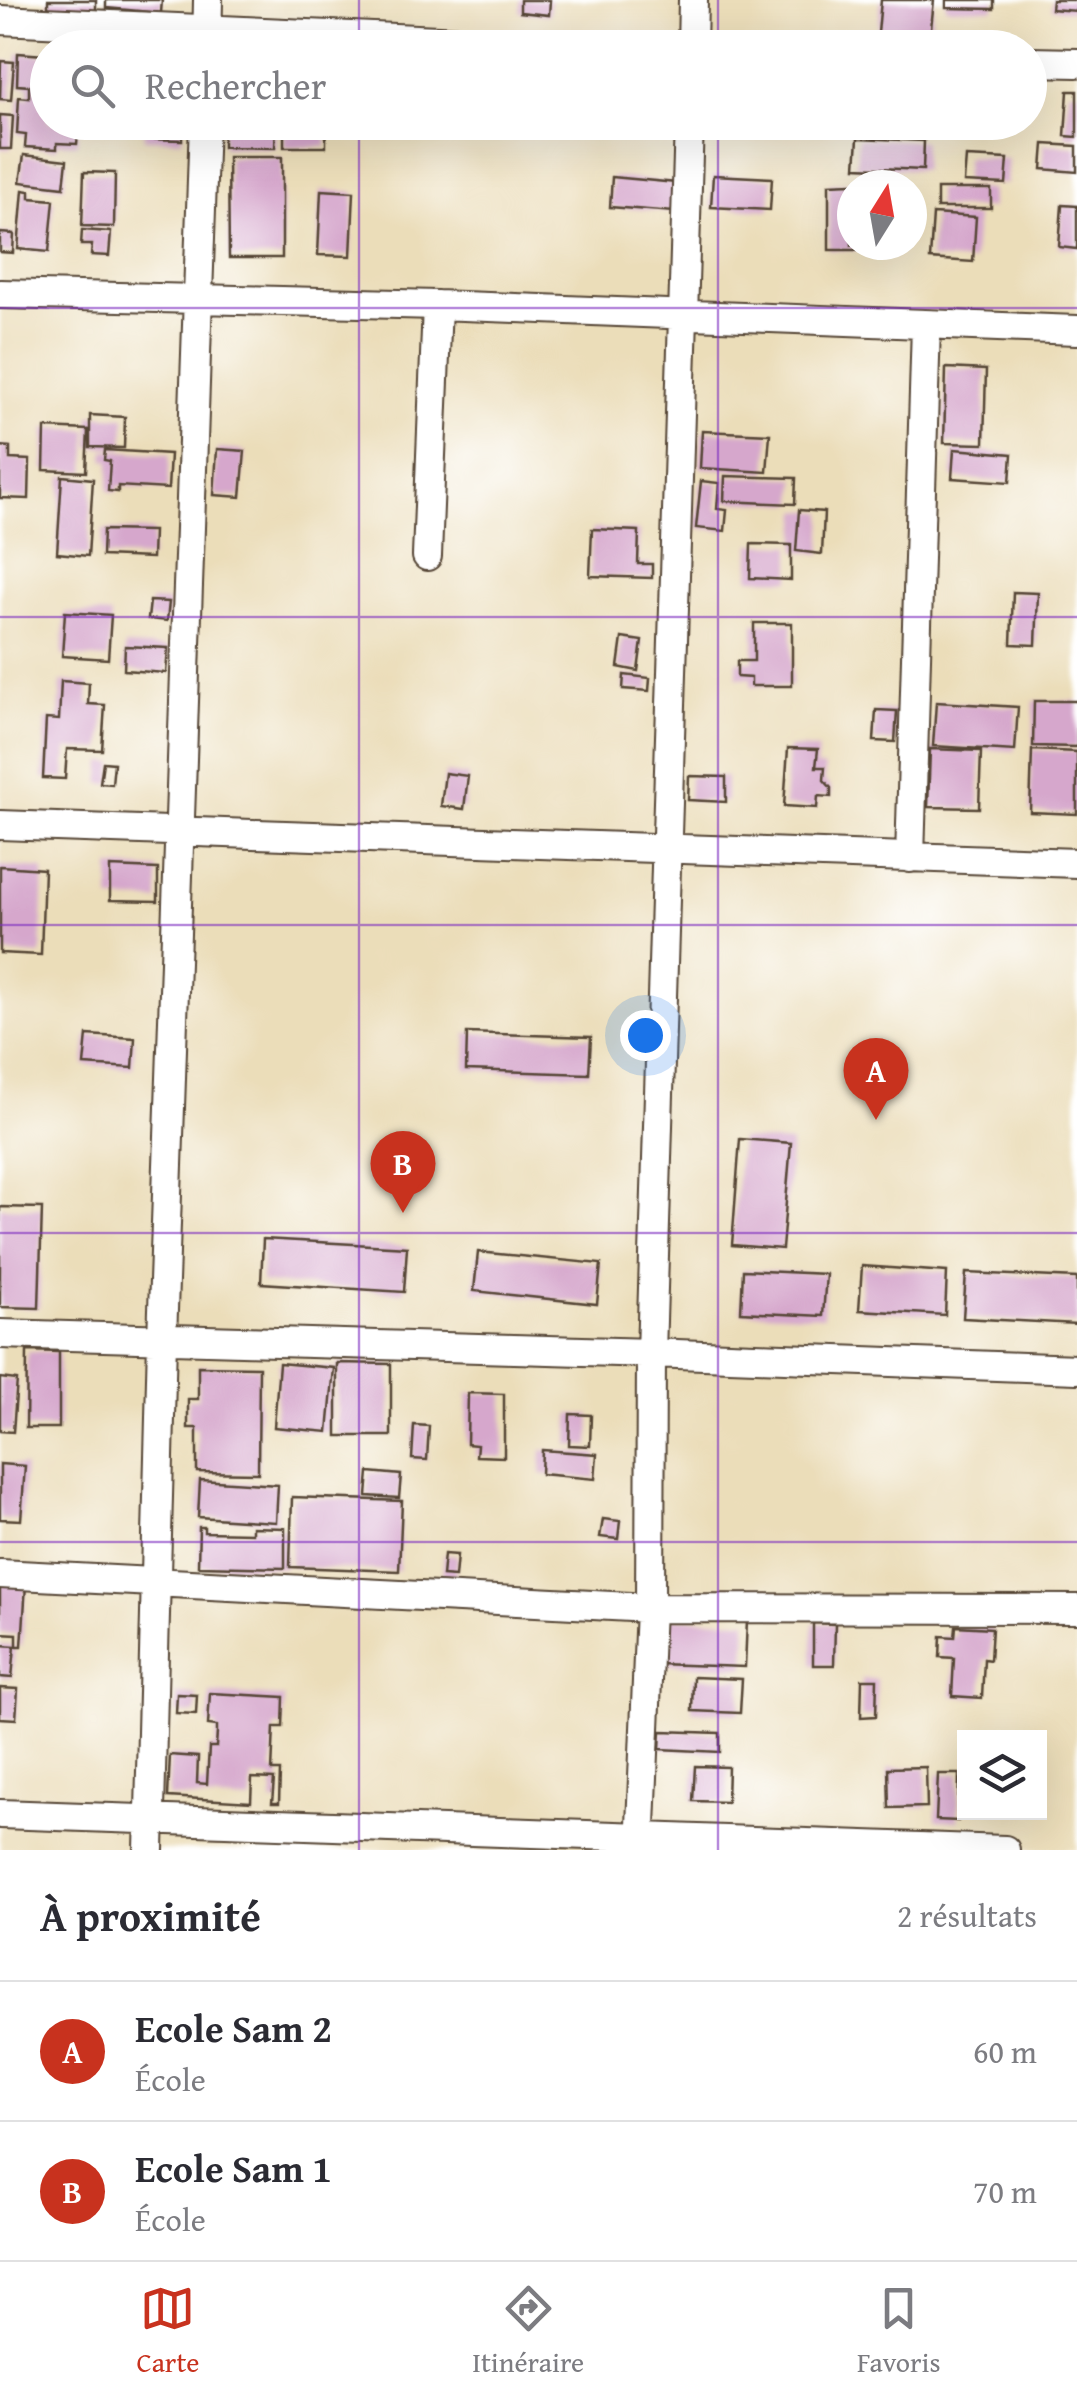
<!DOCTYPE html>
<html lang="fr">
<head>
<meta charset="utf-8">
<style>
	:root { --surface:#fff; --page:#f2f2f3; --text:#2b2b33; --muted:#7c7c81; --line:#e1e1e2; --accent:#c8321e }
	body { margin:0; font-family:"Gentium Book Plus",serif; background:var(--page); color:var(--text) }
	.controls { position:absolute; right:30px; bottom:30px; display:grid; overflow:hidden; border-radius:0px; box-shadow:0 10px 40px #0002 }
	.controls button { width:90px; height:90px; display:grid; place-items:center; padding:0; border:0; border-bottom:2px solid var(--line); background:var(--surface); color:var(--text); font:50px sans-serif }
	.compass { position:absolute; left:837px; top:170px; width:90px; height:90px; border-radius:50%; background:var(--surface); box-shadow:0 10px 40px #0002; rotate:11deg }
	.you { position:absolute; left:645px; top:1035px; width:35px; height:35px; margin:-25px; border:8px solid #fff; border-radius:50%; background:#1a73e8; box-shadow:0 0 0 15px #1a73e833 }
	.badge { display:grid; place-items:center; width:65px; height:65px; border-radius:50%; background:var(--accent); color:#fff; font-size:32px; font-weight:700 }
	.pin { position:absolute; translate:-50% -82px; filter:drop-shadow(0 2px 5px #0008) }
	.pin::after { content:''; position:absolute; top:52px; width:35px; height:30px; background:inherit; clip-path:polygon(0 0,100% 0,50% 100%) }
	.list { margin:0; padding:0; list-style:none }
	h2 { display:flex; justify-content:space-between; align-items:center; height:130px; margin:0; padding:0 40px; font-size:42px }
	h2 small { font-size:32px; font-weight:400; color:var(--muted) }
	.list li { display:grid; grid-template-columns:65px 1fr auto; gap:30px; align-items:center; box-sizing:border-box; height:140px; padding:0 40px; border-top:2px solid var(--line) }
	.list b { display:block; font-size:38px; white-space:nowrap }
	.list p { margin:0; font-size:32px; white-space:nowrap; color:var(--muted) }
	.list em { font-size:32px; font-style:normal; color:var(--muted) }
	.icon { flex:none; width:55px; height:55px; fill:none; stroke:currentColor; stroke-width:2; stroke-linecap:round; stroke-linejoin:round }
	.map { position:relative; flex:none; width:1077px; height:1850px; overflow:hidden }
	.search { position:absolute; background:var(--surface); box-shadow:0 10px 40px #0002; left:30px; right:30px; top:30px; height:110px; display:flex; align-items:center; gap:25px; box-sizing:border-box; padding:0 35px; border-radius:55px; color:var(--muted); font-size:38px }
	.sheet { height:410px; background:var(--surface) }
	nav { display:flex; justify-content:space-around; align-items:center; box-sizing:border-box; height:140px; border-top:2px solid var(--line); background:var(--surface); font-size:28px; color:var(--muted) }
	nav a { display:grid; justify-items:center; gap:5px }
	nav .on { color:var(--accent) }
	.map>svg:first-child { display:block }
</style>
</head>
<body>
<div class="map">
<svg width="1077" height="1850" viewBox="0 0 1077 1850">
	<rect width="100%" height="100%" fill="#fff"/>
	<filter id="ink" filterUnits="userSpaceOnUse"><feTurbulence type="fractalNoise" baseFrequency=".01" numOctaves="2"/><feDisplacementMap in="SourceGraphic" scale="20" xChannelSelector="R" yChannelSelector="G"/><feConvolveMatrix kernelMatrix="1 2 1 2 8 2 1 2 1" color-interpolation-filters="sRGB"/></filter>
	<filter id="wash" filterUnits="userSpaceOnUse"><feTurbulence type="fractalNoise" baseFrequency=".0048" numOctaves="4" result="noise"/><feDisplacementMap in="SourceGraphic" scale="40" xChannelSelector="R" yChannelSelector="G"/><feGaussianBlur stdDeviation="2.25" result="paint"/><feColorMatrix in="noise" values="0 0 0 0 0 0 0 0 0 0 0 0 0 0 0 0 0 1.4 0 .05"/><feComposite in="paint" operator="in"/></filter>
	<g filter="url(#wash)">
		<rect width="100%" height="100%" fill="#ebddb9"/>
		<g id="blocks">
			<!-- building -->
			<path fill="#d6a7cc" d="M48 0H96V13L48 11Z
				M106 0H162L161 13 106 8Z
				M520 0H550L549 15 520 12Z
				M881 0H934L930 38 878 33Z
				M946 0H994V9L946 8Z
				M1052 0H1077V11L1051 9Z
				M18 53 44 55 43 86H48V122H79L77 144 57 143V149L25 147 26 135 17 134 19 97 29 98V86L17 85Z
				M1 61 14 62 11 100 0 99Z
				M1068 91H1077V137L1065 136Z
				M0 115 13 116 11 149H0Z
				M145 122H182V140L144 139Z
				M223 122H276L275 148 223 147Z
				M284 122H326V147H284Z
				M858 138 924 141 923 170 856 167Z
				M1044 144 1077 146V172L1042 169Z
				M24 155 67 160 64 187 20 182Z
				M228 157H282V258H229Z
				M966 157 1008 159 1006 184 964 182Z
				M84 172 115 173 114 227 82 226Z
				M713 175 772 178 770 210 711 207Z
				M612 177 676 183 674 212 610 207Z
				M852 183V245H866V250H829V184Z
				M937 189H991V208H937Z
				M23 190 30 191V198L54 200 49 252 18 249Z
				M321 190 354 192 351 256 318 255Z
				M1062 205 1077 206V249L1059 247Z
				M933 214 976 217 973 262 930 259Z
				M82 230 111 232 109 256 91 255 92 245H81Z
				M0 233 14 234 13 253 0 252Z
				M946 368 986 370 984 444 944 443Z
				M90 415 125 417 124 448 90 447Z
				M45 428 88 430 86 472 44 470Z
				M702 431 770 434 767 472 700 468Z
				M0 446 10 447V459L30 460 29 499 0 498Z
				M217 449 245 451 241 497 214 495Z
				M954 449 1012 454 1010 482 952 478Z
				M105 450 170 454 168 489 118 486V492L108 491 110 461 104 460Z
				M62 476 93 479 88 556 57 553Z
				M725 476 796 478 795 504 724 501Z
				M701 481 719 483 717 509 727 510 725 531 696 528Z
				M799 510 824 512 822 554 796 551Z
				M592 529 639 531 638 564H652V578L590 576Z
				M103 530 153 531 152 558 102 556Z
				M751 544 791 545V580L750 578Z
				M1013 592 1038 593 1036 645 1011 644Z
				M150 601 169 602 167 621 148 619Z
				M65 612 111 615 108 659 62 656Z
				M754 623H792V686H751V678L737 677V661H754Z
				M622 638 642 641 638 671 618 667Z
				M125 646 168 648 166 673 124 670Z
				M624 675 650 678 649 691 623 689Z
				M61 681 89 683 88 704 105 705 102 750 67 749 65 779 43 778 46 719 59 720Z
				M1034 701H1077V747L1033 746Z
				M936 702 1018 707 1015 751 933 746Z
				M876 710 897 711 895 742 874 741Z
				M788 748 818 749 816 767H825L824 780 831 788V797L818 796 817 808 784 806Z
				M930 749 981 751 979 808 928 807Z
				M1032 750 1077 752V814L1030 812Z
				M103 762 114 763 112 784 100 783Z
				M445 773 468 776 464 809 441 806Z
				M689 776 726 777V802L688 800Z
				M0 866 44 869 41 955 0 953Z
				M110 867 158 869V901L110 900Z
				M467 1033 591 1037 589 1074 466 1070Z
				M87 1035 135 1038 133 1068 84 1065Z
				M740 1139 791 1143 782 1249 732 1245Z
				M0 1207 42 1208 39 1308 0 1307Z
				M263 1239 407 1247 404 1292 261 1283Z
				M478 1252 601 1264 597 1304 474 1291Z
				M862 1266 947 1272 945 1315 859 1310Z
				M743 1270 826 1274 823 1316 741 1312Z
				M966 1273 1077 1278V1324L963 1318Z
				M27 1351 59 1352V1428H26Z
				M279 1363 334 1368 328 1432 274 1427Z
				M337 1363 391 1364V1436H337Z
				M198 1366 259 1367 258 1473 197 1472V1428H188V1399H198Z
				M0 1378 17 1380 13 1432 0 1431Z
				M468 1393 504 1394V1457L476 1456 477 1445 467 1444Z
				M570 1414 591 1415 590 1446 569 1445Z
				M414 1425 429 1426 427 1460 412 1459Z
				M542 1450 597 1454 595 1479 541 1474Z
				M0 1464 25 1466 21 1520 0 1519Z
				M369 1472 401 1475 399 1498 367 1496Z
				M200 1480 278 1485 276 1522 198 1517Z
				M292 1497 402 1501 399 1571 290 1567Z
				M603 1519 620 1521 618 1539 600 1537Z
				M199 1527H204V1532L252 1533V1527L285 1528V1568L198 1566Z
				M444 1554 457 1555 455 1577 442 1576Z
				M0 1582 26 1584 22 1646H17V1634L0 1633Z
				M659 1618 747 1620 745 1667 657 1664Z
				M813 1623 835 1624 834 1665H813Z
				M956 1626 992 1628 990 1660 984 1659 982 1698 952 1696 954 1658 940 1657 941 1636 955 1637Z
				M0 1645 15 1646 12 1678 0 1677Z
				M693 1677 742 1679 740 1713 692 1711Z
				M862 1679H877L876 1716 861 1717Z
				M0 1688 18 1689 16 1719 0 1718Z
				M210 1693 284 1697 283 1727H274L272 1771H280L279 1803H272L274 1779 252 1778 251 1802 168 1797 170 1755 198 1757 197 1783 207 1784 209 1747H216L217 1732V1726L208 1725Z
				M177 1694 197 1695 196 1714 176 1713Z
				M661 1731 720 1733V1752L660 1749Z
				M695 1766 728 1767 727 1802 693 1801Z
				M926 1767 927 1807 889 1808 888 1768Z
				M938 1774H959L958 1821 936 1820Z"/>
		</g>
	</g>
	<g filter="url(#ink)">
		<use href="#blocks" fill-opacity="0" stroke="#554535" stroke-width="2.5"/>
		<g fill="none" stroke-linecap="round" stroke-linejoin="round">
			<!-- minor casing -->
			<g stroke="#554535" stroke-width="32">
				<path id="minor" d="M0 20 617 48
					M207 48 208 0
					M692 48 693 0
					M1030 62 1077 63
					M0 294 437 305 1077 330
					M427 556 437 305
					M0 825 1077 863
					M910 858 926 325
					M0 1334 651 1353 1077 1369
					M0 1574 650 1608 1077 1609
					M0 1814 1005 1850
					M149 1850 162 1339 204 122
					M640 1850 650 1608 651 1353 689 122"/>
			</g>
			<!-- minor -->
			<use href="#minor" stroke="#fff" stroke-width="28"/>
		</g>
	</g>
	<!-- grid -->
	<path fill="none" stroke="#7b2cbf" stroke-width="2.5" stroke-opacity="0.55" d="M359 0V48M718 0V48M359 122V1850M718 122V1850M0 308H1077M0 617H1077M0 925H1077M0 1233H1077M0 1542H1077"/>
</svg>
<div class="controls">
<button><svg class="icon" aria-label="layers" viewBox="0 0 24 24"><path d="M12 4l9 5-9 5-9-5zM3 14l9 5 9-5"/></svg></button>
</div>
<svg class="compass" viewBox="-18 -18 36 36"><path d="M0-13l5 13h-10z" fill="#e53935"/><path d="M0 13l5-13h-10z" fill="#7c7c81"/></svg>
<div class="you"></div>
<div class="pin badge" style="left:876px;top:1120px">A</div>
<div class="pin badge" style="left:403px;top:1213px">B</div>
<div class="search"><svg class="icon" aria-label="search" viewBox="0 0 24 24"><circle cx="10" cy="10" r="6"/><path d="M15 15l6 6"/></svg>Rechercher</div>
</div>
<section class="sheet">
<h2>À proximité<small>2 résultats</small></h2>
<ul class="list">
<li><span class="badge">A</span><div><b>Ecole Sam 2</b><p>École</p></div><em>60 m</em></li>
<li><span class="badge">B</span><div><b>Ecole Sam 1</b><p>École</p></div><em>70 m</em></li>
</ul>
</section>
<nav>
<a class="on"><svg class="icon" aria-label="map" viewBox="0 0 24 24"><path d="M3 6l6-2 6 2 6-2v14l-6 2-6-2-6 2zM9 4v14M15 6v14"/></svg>Carte</a>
<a><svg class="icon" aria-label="directions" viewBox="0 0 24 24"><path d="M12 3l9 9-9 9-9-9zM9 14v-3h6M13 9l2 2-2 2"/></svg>Itinéraire</a>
<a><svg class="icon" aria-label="saved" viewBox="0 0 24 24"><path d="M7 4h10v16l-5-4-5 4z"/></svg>Favoris</a>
</nav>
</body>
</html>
